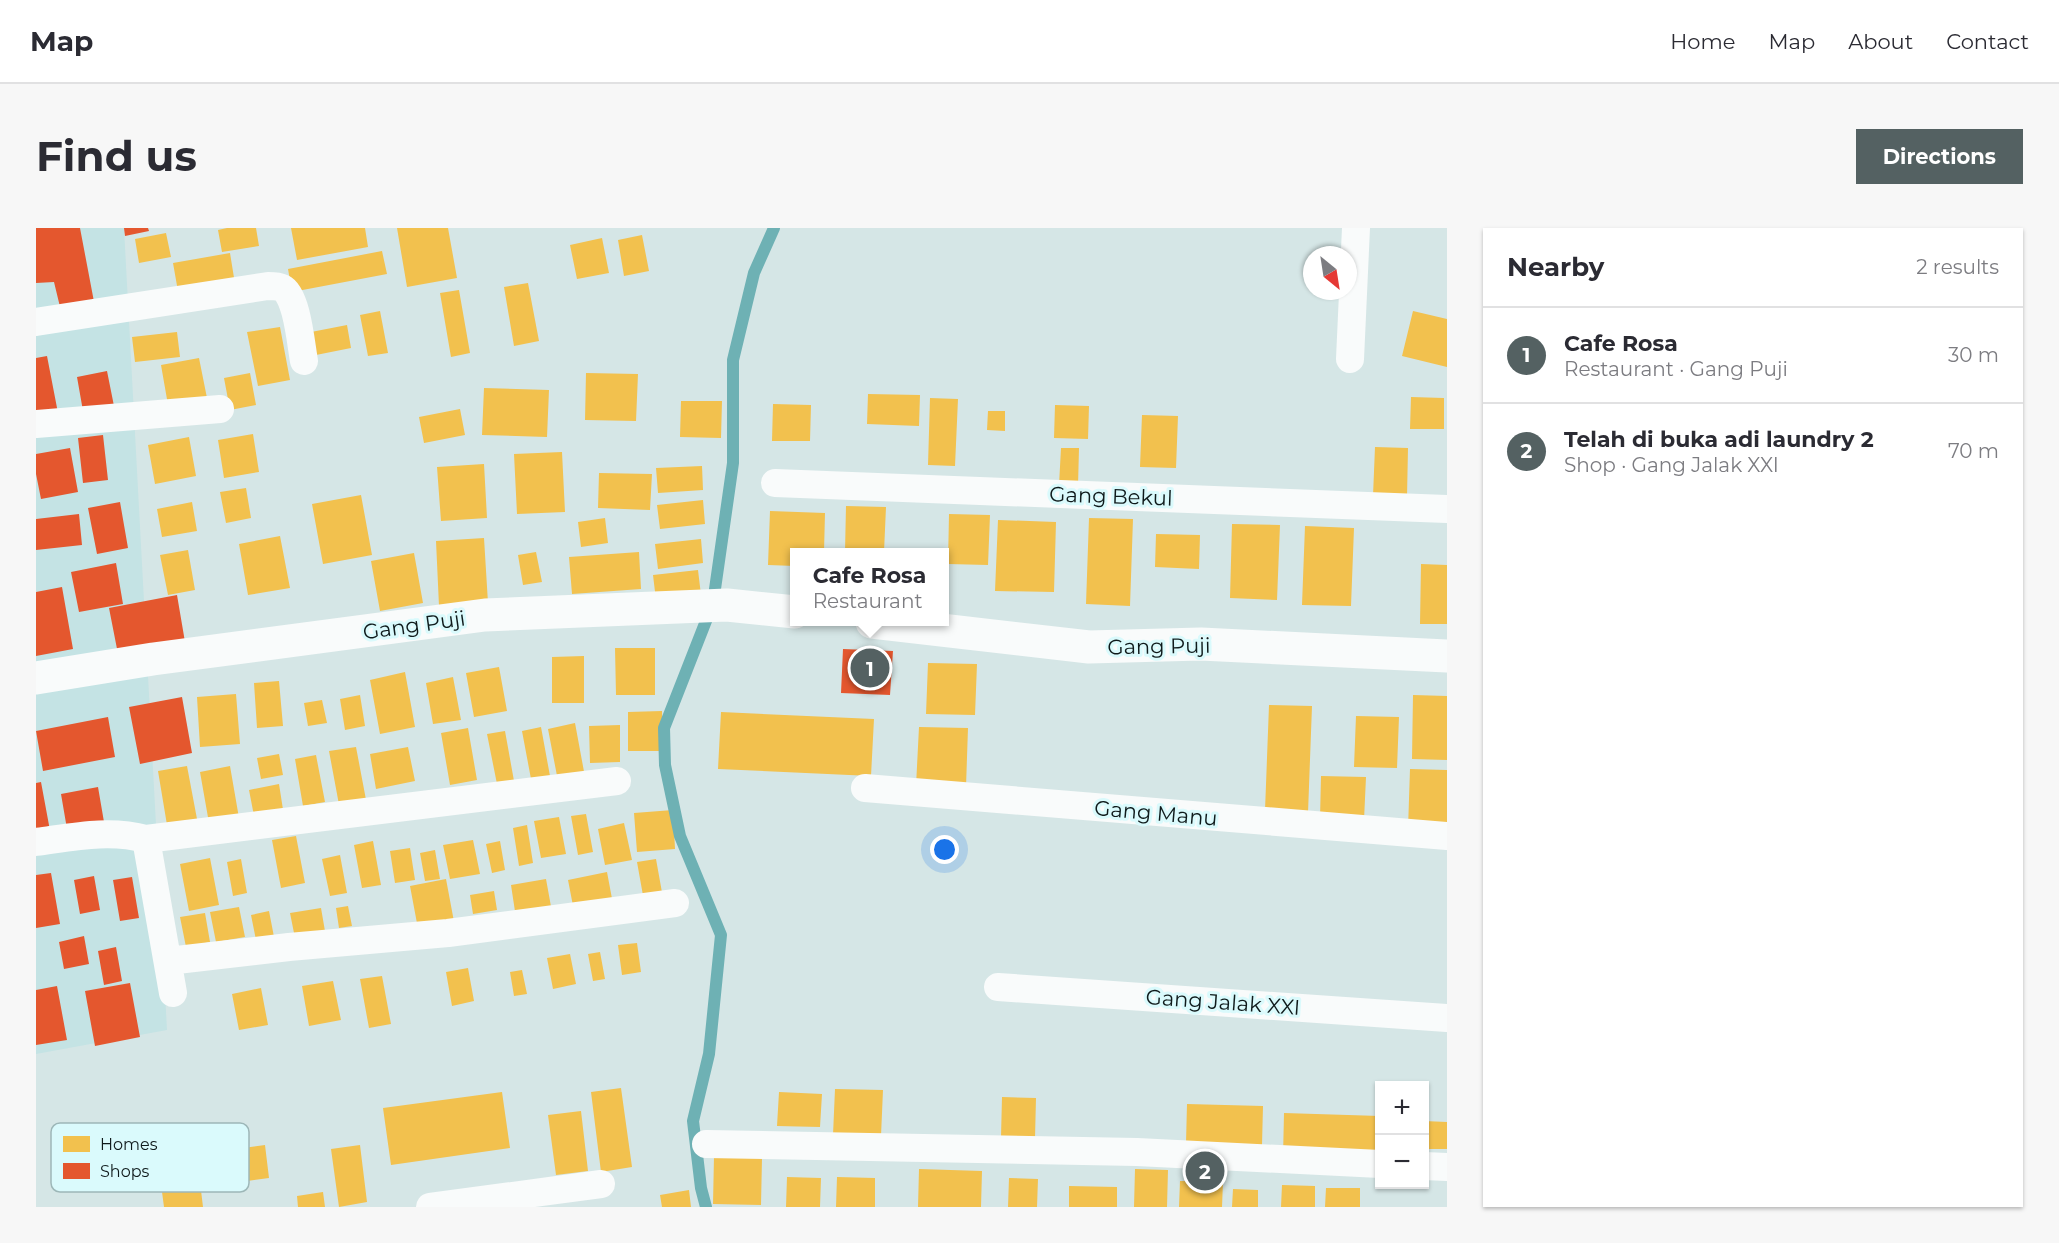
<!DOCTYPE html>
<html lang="en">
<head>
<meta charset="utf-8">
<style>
	:root { --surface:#fff; --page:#f7f7f7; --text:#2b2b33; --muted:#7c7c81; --line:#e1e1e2; --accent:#546162 }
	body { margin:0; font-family:Montserrat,sans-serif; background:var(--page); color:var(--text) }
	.controls { position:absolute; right:18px; bottom:18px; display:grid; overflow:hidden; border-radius:0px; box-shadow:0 2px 4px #0004 }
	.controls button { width:54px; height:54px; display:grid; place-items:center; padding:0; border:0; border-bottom:2px solid var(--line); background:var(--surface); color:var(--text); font:30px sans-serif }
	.compass { position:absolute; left:1267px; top:18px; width:54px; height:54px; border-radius:50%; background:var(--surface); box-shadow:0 2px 4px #0004; rotate:150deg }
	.you { position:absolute; left:909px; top:622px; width:21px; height:21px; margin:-15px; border:4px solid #fff; border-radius:50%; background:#1a73e8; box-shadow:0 0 0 9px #1a73e833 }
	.badge { display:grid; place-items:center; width:39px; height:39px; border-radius:50%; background:var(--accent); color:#fff; font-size:20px; font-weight:700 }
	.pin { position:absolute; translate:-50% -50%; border:3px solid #fff; box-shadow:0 2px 6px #0006 }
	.popup { position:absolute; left:754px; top:320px; width:159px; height:78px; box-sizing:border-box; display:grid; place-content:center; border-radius:0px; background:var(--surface); filter:drop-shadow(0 2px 4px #0005); font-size:20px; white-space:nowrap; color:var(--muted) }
	.popup b { font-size:22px; color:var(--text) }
	.popup::after { content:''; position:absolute; left:50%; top:100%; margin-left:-12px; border:12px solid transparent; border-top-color:var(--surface) }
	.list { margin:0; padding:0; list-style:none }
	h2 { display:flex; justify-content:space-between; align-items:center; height:78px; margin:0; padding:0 24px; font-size:26px }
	h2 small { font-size:20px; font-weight:400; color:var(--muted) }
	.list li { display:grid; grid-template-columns:39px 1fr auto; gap:18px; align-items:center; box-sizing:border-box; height:96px; padding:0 24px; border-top:2px solid var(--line) }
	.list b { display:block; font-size:22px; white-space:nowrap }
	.list p { margin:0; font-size:20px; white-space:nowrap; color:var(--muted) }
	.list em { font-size:20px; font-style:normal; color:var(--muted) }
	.map { position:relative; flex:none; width:1411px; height:979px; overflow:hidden; border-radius:0px }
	header { display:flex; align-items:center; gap:36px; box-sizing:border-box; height:84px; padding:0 30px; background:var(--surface); border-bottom:2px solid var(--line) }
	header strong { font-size:28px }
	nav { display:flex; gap:33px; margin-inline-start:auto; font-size:21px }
	.intro { display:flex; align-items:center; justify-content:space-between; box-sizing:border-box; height:144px; padding:0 36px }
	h1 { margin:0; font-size:42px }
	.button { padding:15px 27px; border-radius:0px; background:var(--accent); color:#fff; font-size:21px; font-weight:700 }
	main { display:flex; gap:36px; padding:0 36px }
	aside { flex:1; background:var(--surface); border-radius:0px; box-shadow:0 2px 4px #0004 }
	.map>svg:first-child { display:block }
</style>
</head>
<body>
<header>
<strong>Map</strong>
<nav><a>Home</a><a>Map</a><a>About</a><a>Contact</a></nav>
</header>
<div class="intro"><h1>Find us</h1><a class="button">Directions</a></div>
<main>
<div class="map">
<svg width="1411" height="979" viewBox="0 0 1411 979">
	<rect width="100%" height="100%" fill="#d5e6e6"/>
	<!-- built -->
	<path fill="#c4e3e4" d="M0 0H88L131 802 0 826Z"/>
	<!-- homes -->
	<path fill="#f2c14e" d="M191 0H220L223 18 186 24 182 2Z
		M255 0H329L332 19 261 32Z
		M361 0H412L421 50 371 59Z
		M130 5 135 29 103 35 99 11Z
		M606 7 613 43 588 48 582 12Z
		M566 10 573 45 541 51 534 17Z
		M346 23 351 46 256 64 252 41Z
		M194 25 200 62 143 69 137 35Z
		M492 55 503 113 478 118 468 59Z
		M423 62 434 125 415 129 404 65Z
		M344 83 352 125 332 128 324 87Z
		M1377 83 1411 91V139L1366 128Z
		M311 97 315 120 275 128 270 105Z
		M244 99 254 152 222 158 211 104Z
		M141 104 144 129 99 134 96 109Z
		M163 130 171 170 132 177 125 137Z
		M214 145 220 177 194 182 188 150Z
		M550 145 602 146 600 193 549 192Z
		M448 160 513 162 511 209 446 207Z
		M832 166 884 167 883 198 831 196Z
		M1375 169 1408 170V201H1374Z
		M894 170 922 171 919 238 892 237Z
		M645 173H686L685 210 644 209Z
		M737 176 775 177 774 213H736Z
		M1019 177 1053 178 1052 211 1018 210Z
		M424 181 429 207 388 215 383 189Z
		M952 183H969V203L951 202Z
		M1106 187 1142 188 1140 240 1104 239Z
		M217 206 223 244 188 250 182 212Z
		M153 209 160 248 119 256 112 217Z
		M1339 219 1372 220 1371 269 1337 268Z
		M1025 220H1043L1042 258 1023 257Z
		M526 224 529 284 481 286 478 226Z
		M448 236 451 290 405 293 401 239Z
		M666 238 667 262 622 265 620 240Z
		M563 245 616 246 614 282 562 280Z
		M210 260 215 290 190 295 184 264Z
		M325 267 336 327 287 336 276 276Z
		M667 272 669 296 624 301 621 277Z
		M156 274 161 303 126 309 121 281Z
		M810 278 850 279 848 324H809Z
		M734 283 789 285 788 324H759V338L732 337Z
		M913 286 954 287 952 337 912 336Z
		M569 290 572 315 545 319 542 294Z
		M1053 290 1097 291 1094 378 1050 376Z
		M962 292 1020 294 1018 364 959 363Z
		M1196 296 1244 297 1241 372 1194 370Z
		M1269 298 1318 300 1315 378 1266 377Z
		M1120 306 1164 307 1163 341 1119 339Z
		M244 308 254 360 212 367 203 316Z
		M448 310 452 375 403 378 400 313Z
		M665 311 667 335 622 341 619 316Z
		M152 322 159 362 132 367 124 327Z
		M500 324 506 354 487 357 482 327Z
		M603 324 605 361 536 366 533 329Z
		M378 325 387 375 344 383 335 333Z
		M1385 336 1411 337V396H1384Z
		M662 342 665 367 620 372 617 347Z
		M579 420H619V467H580Z
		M548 428V475H516V429Z
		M892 435 941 436 939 487 890 486Z
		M463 439 471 483 438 489 430 445Z
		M369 444 379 499 344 506 334 452Z
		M417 449 425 492 397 496 390 455Z
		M243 453 247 498 221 500 218 455Z
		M200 466 204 516 164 519 161 469Z
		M324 467 329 498 309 502 304 471Z
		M1377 467 1411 468V532L1376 531Z
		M286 472 291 495 272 498 268 475Z
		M1233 477 1276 478 1272 585 1229 583Z
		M626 483 627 523H592V484Z
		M685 484 838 491 835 548 682 541Z
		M1320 488 1363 489 1361 540 1318 539Z
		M539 495 549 549 522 553 512 501Z
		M584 497V534L554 535 553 498Z
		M505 499 514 548 495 551 486 503Z
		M883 499 932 500 930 559 880 558Z
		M432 500 441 552 414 557 405 505Z
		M469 503 478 553 461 556 451 506Z
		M320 519 331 577 304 582 293 523Z
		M372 519 379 553 340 561 334 526Z
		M243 526 247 547 225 551 221 530Z
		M280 527 289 574 267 578 259 531Z
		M151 538 161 591 131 597 122 543Z
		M194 538 203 590 173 595 164 544Z
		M1374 541 1411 542V602L1372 601Z
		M1285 548 1330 549 1328 592 1284 591Z
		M243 556 248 588 219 593 213 562Z
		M637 582 639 621 601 624 598 585Z
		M550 586 557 624 542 627 535 588Z
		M523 589 530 626 505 630 498 593Z
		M588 595 596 632 569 637 562 601Z
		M491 597 497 635 483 638 477 600Z
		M260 608 269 655 245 660 236 612Z
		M437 612 444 646 414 651 407 617Z
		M337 613 345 657 326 660 318 617Z
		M464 613 469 642 456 645 450 616Z
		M374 620 379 652 359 655 354 623Z
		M399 622 404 651 389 653 384 625Z
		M304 627 311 665 294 668 286 631Z
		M174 630 183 677 153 683 144 636Z
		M205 631 211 665 197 668 191 634Z
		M620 631 627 670 608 673 601 634Z
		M571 644 577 676 538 683 532 652Z
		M410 651 419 699 383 706 374 658Z
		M510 651 516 684 480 690 475 657Z
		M458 663 461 682 437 686 434 667Z
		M312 678 316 698 303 700 300 680Z
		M203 679 209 709 180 714 174 684Z
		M285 680 290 709 260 715 254 685Z
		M233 683 239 714 221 717 215 687Z
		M169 685 174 714 150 719 144 689Z
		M601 715 605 744 586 747 582 717Z
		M564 724 569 751 557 753 552 726Z
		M534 726 540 756 517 761 511 730Z
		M432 740 438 773 416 778 410 744Z
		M486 742 491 766 478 768 474 744Z
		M346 748 355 796 333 800 324 751Z
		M297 753 305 792 273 798 266 758Z
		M225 760 232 797 203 802 196 766Z
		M585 860 596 939 565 944 555 864Z
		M799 861 847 862 845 908 797 907Z
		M466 864 474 920 355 937 347 880Z
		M743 864 786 866 784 899 741 898Z
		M966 869 1000 870 999 910 965 909Z
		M1151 876 1227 878 1226 917 1150 915Z
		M545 883 552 943 520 947 512 887Z
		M1248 885 1344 888V932L1247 929Z
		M1388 893 1411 894V921H1388Z
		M229 917 233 950 183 957 178 924Z
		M324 917 331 974 303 979 295 921Z
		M160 921 167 979H128L121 926Z
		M678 928 726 930 725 977 677 976Z
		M883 941 946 943 945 979H882Z
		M1099 941 1132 942 1131 979H1098Z
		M751 949 785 950 784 979H750Z
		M801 949 839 950V979H800Z
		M973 950 1002 951 1001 979H972Z
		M1144 953 1187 954 1186 979H1143Z
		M1246 957 1279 958V979H1245Z
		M1033 958 1081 959V979H1033Z
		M1290 960H1324V979H1289Z
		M1197 961 1222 962V979H1196Z
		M653 962 655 979H626L624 967Z
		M287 964 289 979H262L261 968Z"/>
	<!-- shops -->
	<path fill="#e4572e" d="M0 0H44L59 79 25 83 18 54 0 55Z
		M88 0H112L113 3 89 8Z
		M11 128 22 185 0 189V130Z
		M71 143 78 178 47 183 41 149Z
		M67 207 72 252 47 255 42 210Z
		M34 220 42 264 5 271 0 246V226Z
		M84 274 92 320 61 326 52 280Z
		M43 286 46 317 0 322V291Z
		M80 335 87 376 43 384 35 344Z
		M26 359 37 421 0 428V364Z
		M141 367 149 414 82 426 73 380Z
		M807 421 857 423 854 467 805 465Z
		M146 469 156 525 104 536 93 479Z
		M72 489 79 529 7 543 0 503Z
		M5 554 15 608 0 611V555Z
		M62 559 68 594 31 601 25 566Z
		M15 645 24 696 0 700V647Z
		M58 648 64 682 44 686 38 652Z
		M96 649 103 690 84 693 77 652Z
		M48 708 53 736 28 741 23 714Z
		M80 719 86 753 68 757 62 723Z
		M94 755 104 809 59 818 49 763Z
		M21 758 31 812 0 817V762Z"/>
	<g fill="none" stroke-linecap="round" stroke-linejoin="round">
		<!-- stream -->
		<path stroke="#6eb1b4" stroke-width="12" d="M670 979 665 960 657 893 673 826 685 707 644 608 629 537 628 500 677 375 697 235V132L718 45 738 0"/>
		<!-- street -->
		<path stroke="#f9fbfb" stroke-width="28" d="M0 94 232 58C236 58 242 58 246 60 261 67 265 117 268 133
			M1314 131 1320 0
			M0 196 184 181
			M739 255 1411 281
			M829 560 1411 608
			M110 611 581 553
			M0 614C37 609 73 601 110 611L137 765
			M132 733 253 719 412 705 639 675
			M962 759 1411 790
			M670 916 1101 924 1344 936
			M1388 938 1411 939
			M394 979 565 956"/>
		<!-- secondary -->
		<path stroke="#f9fbfb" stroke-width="33" d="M836 394 1053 419 1165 416 1411 428
			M0 450 117 431 449 387 691 377 759 384"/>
	</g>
	<g text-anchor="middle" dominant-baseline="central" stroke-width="6" stroke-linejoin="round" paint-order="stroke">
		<!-- street labels -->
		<g font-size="21" fill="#0f1a1b" stroke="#dafafc">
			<text transform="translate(1075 268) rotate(2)">Gang Bekul</text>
			<text transform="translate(378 397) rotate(-8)">Gang Puji</text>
			<text transform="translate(1123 418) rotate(-1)">Gang Puji</text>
			<text transform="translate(1120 585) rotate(5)">Gang Manu</text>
			<text transform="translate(1187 774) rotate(4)">Gang Jalak XXI</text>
		</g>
	</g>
	<!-- legend -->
	<rect x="15" y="895" width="198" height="69" rx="9" fill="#dafafc" stroke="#9db7b8" stroke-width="1.5"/>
	<rect x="27" y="908" width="27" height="16" fill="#f2c14e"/>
	<rect x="27" y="935" width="27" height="16" fill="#e4572e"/>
	<g font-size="16" fill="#0f1a1b">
		<text x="64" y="922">Homes</text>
		<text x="64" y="949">Shops</text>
	</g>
</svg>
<div class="controls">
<button>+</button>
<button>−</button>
</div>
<svg class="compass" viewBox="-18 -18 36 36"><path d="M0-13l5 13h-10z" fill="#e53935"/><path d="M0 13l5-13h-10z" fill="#7c7c81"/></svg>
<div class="you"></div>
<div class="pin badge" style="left:834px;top:440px">1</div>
<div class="popup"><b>Cafe Rosa</b>Restaurant</div>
<div class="pin badge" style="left:1169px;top:943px">2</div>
</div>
<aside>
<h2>Nearby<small>2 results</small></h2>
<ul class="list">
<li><span class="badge">1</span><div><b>Cafe Rosa</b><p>Restaurant · Gang Puji</p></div><em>30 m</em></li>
<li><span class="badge">2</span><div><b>Telah di buka adi laundry 2</b><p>Shop · Gang Jalak XXI</p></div><em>70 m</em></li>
</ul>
</aside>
</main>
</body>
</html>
